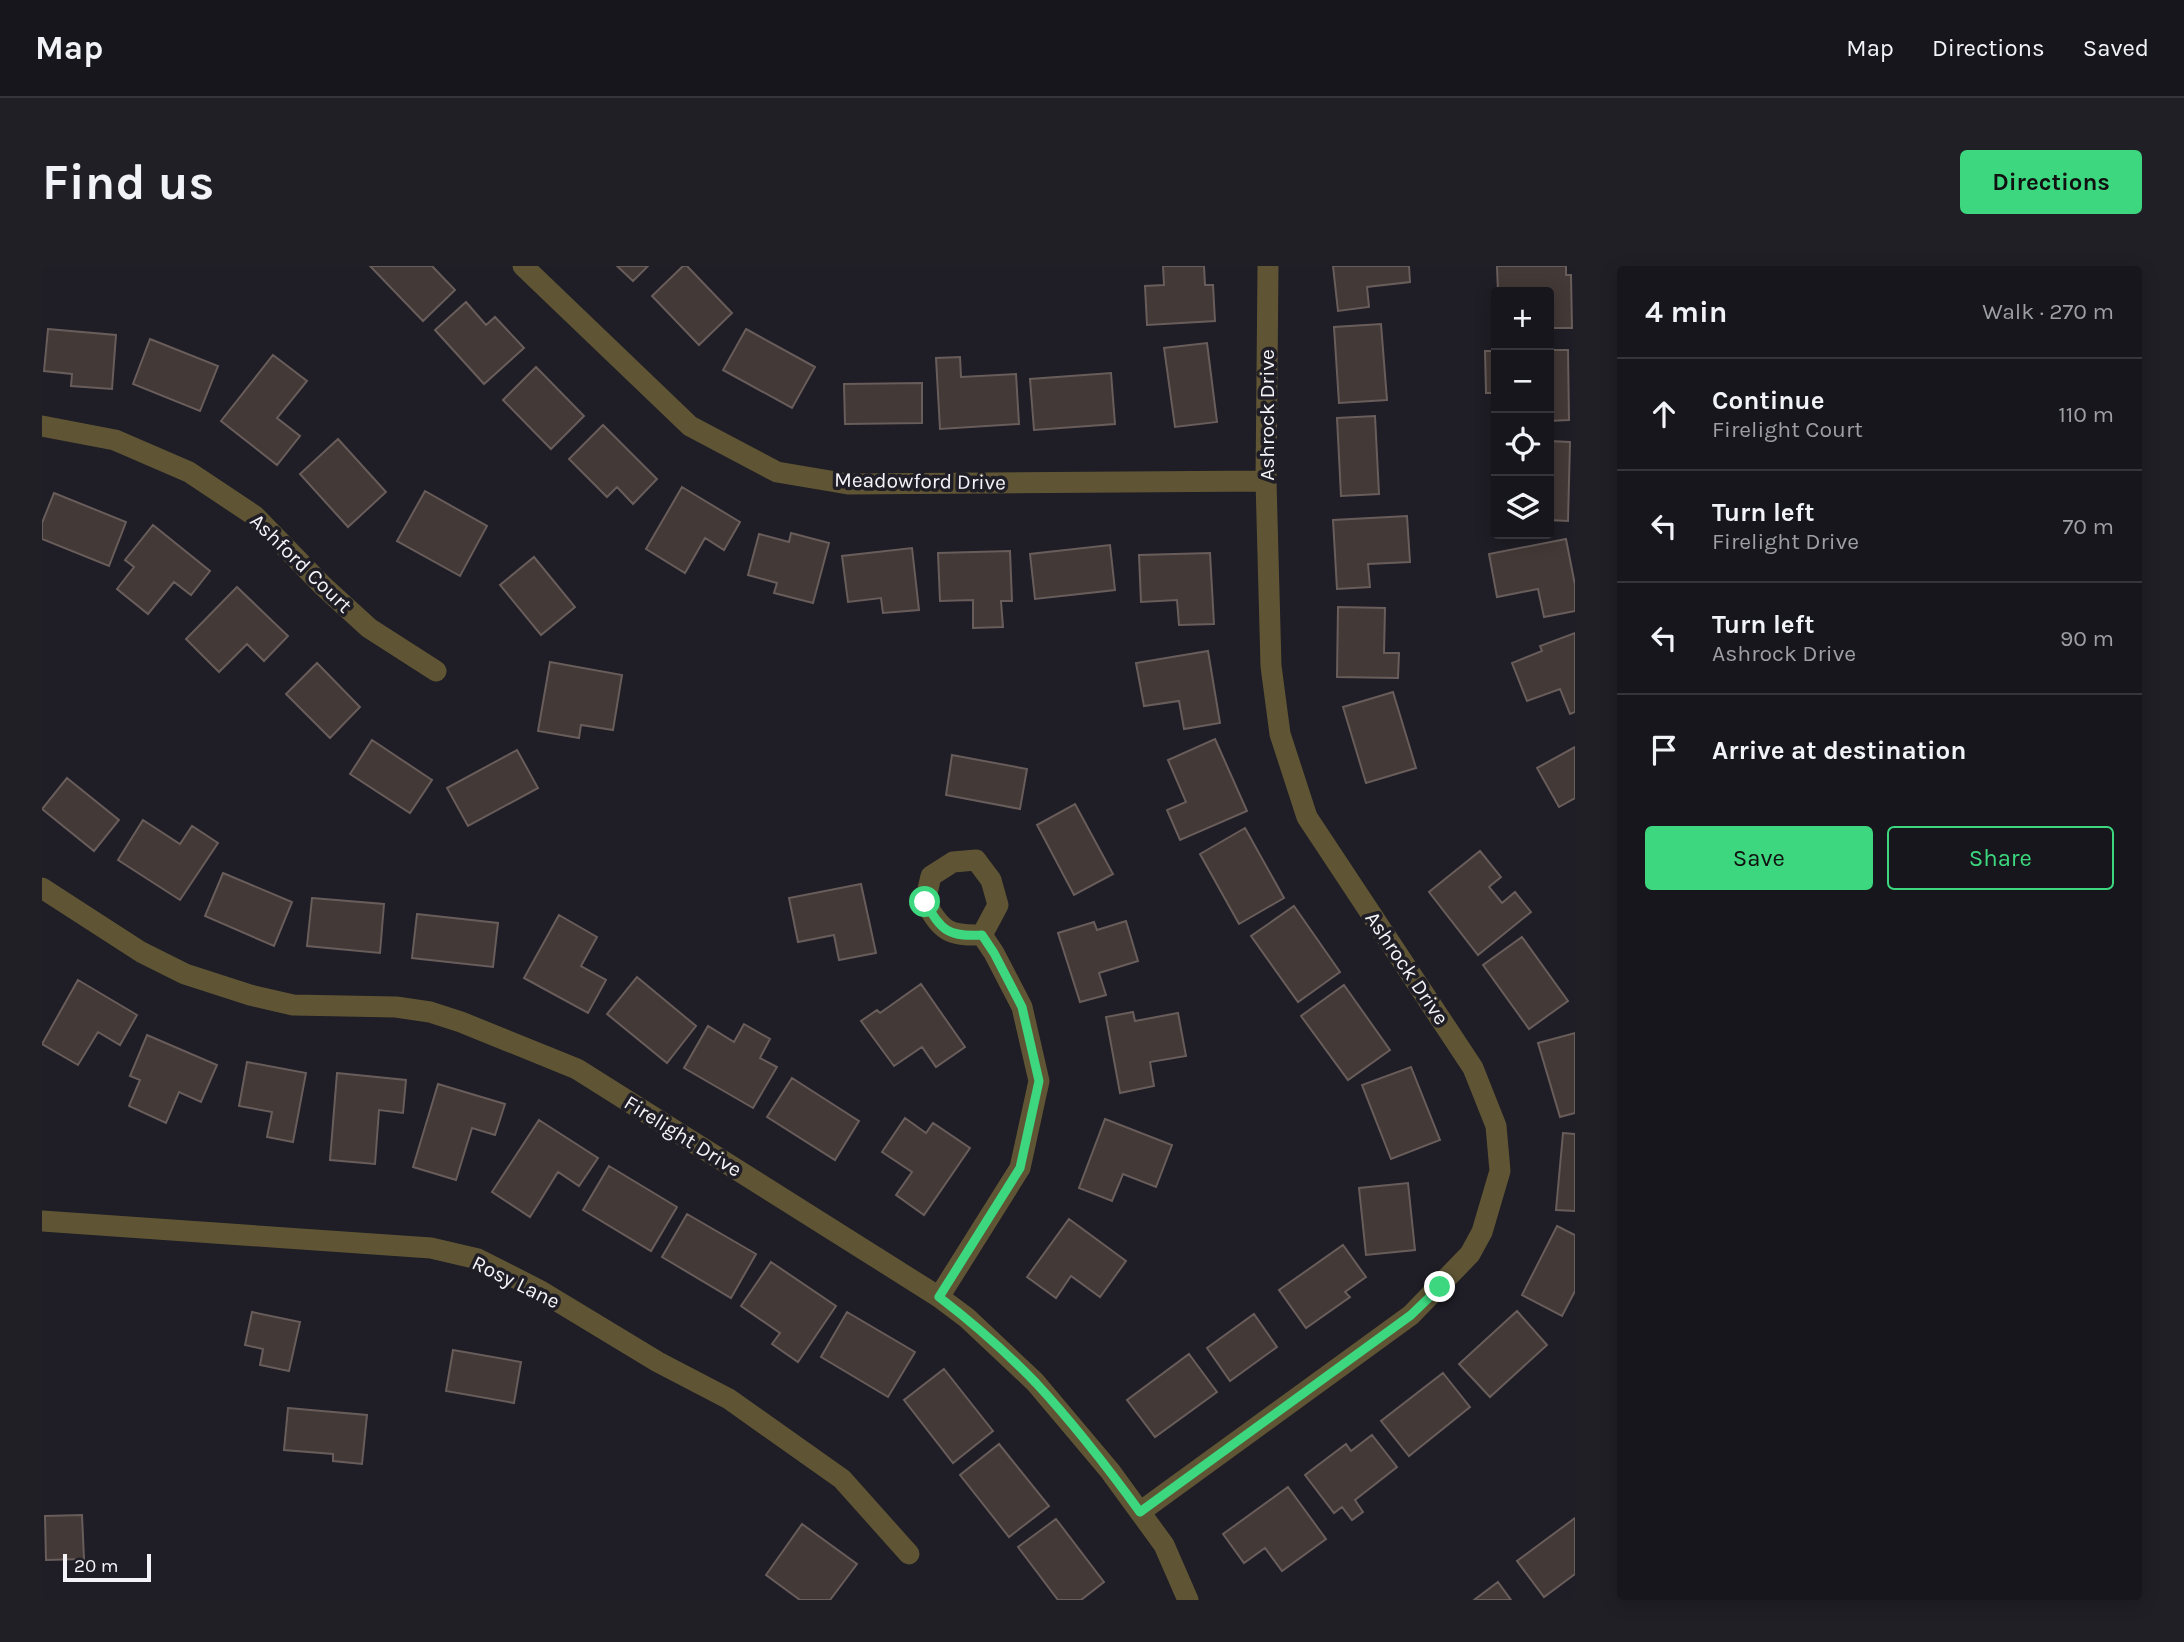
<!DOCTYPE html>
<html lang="en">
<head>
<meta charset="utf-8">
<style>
	:root { --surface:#17161c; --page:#201f25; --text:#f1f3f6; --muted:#9e9fa3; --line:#36353b; --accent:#3cd77e }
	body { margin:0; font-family:Karla,sans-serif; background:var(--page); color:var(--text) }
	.controls { position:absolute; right:21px; top:21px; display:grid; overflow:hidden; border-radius:7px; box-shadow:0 4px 18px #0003 }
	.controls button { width:63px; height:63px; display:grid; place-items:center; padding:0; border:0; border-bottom:2px solid var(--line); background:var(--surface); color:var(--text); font:35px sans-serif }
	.scale { position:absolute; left:21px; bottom:18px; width:88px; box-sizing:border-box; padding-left:7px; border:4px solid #f4f3f8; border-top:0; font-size:19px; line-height:24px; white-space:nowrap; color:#f4f3f8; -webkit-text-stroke:5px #1f1d25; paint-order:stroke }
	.stop { position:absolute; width:21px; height:21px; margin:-16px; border:5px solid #3cd77e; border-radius:50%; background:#fff }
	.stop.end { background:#3cd77e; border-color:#fff; box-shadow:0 2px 7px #0008 }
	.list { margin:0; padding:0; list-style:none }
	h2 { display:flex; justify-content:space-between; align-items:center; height:91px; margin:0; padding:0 28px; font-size:30px }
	h2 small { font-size:23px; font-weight:400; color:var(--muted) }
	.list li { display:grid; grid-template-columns:46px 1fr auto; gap:21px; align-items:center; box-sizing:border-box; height:112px; padding:0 28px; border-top:2px solid var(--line) }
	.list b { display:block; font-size:26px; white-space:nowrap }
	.list p { margin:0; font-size:23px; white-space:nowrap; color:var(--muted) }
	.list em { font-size:23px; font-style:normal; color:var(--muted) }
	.actions { display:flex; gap:14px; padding:21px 28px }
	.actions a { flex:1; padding:16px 0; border:2px solid var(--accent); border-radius:7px; text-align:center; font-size:24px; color:var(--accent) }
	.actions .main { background:var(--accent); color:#111 }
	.icon { flex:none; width:38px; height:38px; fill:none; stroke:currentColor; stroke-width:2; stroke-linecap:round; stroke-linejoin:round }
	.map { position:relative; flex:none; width:1533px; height:1334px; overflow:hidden; border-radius:7px }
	header { display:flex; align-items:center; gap:42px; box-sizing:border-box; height:98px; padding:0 35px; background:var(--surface); border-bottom:2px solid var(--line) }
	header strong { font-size:33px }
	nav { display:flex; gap:38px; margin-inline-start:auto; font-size:24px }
	.intro { display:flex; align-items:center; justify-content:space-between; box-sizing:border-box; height:168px; padding:0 42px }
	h1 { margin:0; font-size:49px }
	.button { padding:18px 32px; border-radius:7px; background:var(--accent); color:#111; font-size:24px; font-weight:700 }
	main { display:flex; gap:42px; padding:0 42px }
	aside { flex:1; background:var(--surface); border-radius:7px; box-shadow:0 4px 18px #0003 }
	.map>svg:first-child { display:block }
</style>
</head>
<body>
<header>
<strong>Map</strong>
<nav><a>Map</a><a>Directions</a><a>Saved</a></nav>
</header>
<div class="intro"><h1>Find us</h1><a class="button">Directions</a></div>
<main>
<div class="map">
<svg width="1533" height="1334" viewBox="0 0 1533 1334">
	<rect width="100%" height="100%" fill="#1f1d25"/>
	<!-- building -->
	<path fill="#433936" stroke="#685d5a" stroke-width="2" d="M328 0H390L413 24 381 55Z
		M575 0H606L591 15Z
		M641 0H645L690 47 657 79 610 30Z
		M1121 0H1162L1163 19H1171L1173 55 1105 59 1103 20 1122 19Z
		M1291 0H1367L1368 16 1325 21 1327 41 1296 45Z
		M1455 0H1524V9H1529L1530 62H1507V26H1456Z
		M424 36 444 59 453 51 482 82 442 118 393 64Z
		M1339 58 1345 134 1297 137 1292 61Z
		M6 63 74 69 70 123 29 120 30 108 2 105Z
		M704 63 773 101 750 142 681 104Z
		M108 73 176 100 158 145 91 118Z
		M1165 77 1175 156 1133 161 1122 82Z
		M1507 84H1526L1527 154 1507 155Z
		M1443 85H1454V127H1444Z
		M231 89 265 115 235 152 258 170 235 199 179 155Z
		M918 91 919 111 974 108 977 158 898 163 894 92Z
		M494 101 542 150 509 183 461 134Z
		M1069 107 1073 158 992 164 988 113Z
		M880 117V157L803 158 802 118Z
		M1333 150 1337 228 1299 230 1295 152Z
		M561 159 615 213 591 238 575 221 565 231 527 193Z
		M296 173 344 226 306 261 258 208Z
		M1507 175 1528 176 1526 255 1507 254Z
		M640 221 698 256 682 284 663 272 643 307 604 283Z
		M383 225 445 260 418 310 355 275Z
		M12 227 84 256 67 300 0 273V257Z
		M1365 250 1368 296 1326 298 1328 321 1295 323 1291 254Z
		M111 259 168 305 149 329 132 316 106 348 75 323 92 301 83 294Z
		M749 267 787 277 771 337 732 327 735 317 706 309 717 268 747 276Z
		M1524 273 1533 319V345L1502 351 1496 323 1455 331 1447 288Z
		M1068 279 1073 324 993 333 988 288Z
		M870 282 877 344 841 347 839 332 806 336 800 290Z
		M968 285 970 335H959L961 361 931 362V334L898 335 896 287Z
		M1168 287 1172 358 1137 359 1135 334 1099 336 1097 289Z
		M492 291 533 341 499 369 458 319Z
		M195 321 246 370 222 395 205 378 177 406 144 373Z
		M1296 341 1343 342 1342 387H1357L1356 412 1295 411Z
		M1533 367V446L1528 448 1518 423 1485 435 1470 397 1500 385 1498 380Z
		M1166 385 1178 457 1142 463 1137 435 1102 440 1094 397Z
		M508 396 580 409 571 464 539 459 537 472 496 465Z
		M275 397 318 441 288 472 244 428Z
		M1351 426 1374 502 1324 517 1301 441Z
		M1173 473 1205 545 1138 574 1125 544 1144 536 1126 494Z
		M330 474 390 514 368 547 308 508Z
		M1533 481V532L1517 541 1495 502Z
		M475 484 496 522 426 560 405 522Z
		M910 489 985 503 978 543 904 529Z
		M25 512 77 554 52 585 0 543Z
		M1033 538 1071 608 1032 629 995 559Z
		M101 554 138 578 150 560 176 577 138 634 76 594Z
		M1203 562 1242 632 1197 658 1158 588Z
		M1438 585 1459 611 1447 621 1460 637 1473 626 1489 646 1436 689 1387 626Z
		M181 607 250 636 232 680 163 650Z
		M819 618 834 687 797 694 792 669 756 676 747 632Z
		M270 632 342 638 338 687 265 680Z
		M1252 640 1298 706 1256 736 1209 670Z
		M375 648 456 657 451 701 370 692Z
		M517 649 555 671 539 700 564 714 546 747 482 712Z
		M1084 655 1096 695 1057 707 1064 729 1038 736 1016 667 1052 656 1055 664Z
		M1480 671 1526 735 1487 763 1441 699Z
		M595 711 654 760 625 797 565 748Z
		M36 714 95 749 78 779 56 766 36 799 0 778Z
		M879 718 923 781 894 801 880 781 852 800 819 755 835 744 838 747Z
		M1302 719 1348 784 1306 814 1259 750Z
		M1091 746 1093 755 1136 747 1144 790 1108 796 1112 820 1078 827 1064 751Z
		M702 758 728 773 718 792 735 801 711 842 642 802 666 760 692 776Z
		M1533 767V847L1518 851 1496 777Z
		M105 769 175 799 159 836 137 826 124 857 87 840 98 814 88 810Z
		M205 796 264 807 251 876 225 871 230 846 197 840Z
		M1369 801 1398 874 1349 893 1320 819Z
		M295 807 364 814 361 847 337 844 333 898 288 894Z
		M750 812 817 855 793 894 725 851Z
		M396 818 463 838 453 869 430 862 414 914 371 901Z
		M863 852 884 867 891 857 928 882 882 949 854 929 870 906 840 886Z
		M1063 853 1130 879 1114 921 1081 908 1070 935 1037 922Z
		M497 854 556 892 537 920 516 906 488 951 450 926Z
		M1521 867 1533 868V945L1514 944Z
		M567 900 635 941 609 985 541 944Z
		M1366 917 1373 984 1324 989 1317 922Z
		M645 948 714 988 689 1032 620 991Z
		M1027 953 1084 995 1058 1031 1029 1010 1014 1032 985 1011Z
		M1515 960 1533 969V1025L1520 1050 1480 1029Z
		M1301 979 1324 1011 1303 1026 1308 1031 1264 1062 1237 1024Z
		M729 996 794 1040 756 1096 730 1078 738 1067 699 1040Z
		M1475 1045 1505 1079 1448 1131 1417 1098Z
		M210 1046 258 1056 247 1105 218 1099 221 1083 203 1079Z
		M805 1046 873 1086 846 1131 779 1091Z
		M1212 1048 1235 1081 1188 1115 1165 1082Z
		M411 1084 479 1096 472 1137 404 1125Z
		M1147 1088 1175 1126 1113 1171 1085 1134Z
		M902 1103 951 1165 911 1197 862 1134Z
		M1401 1107 1428 1141 1367 1190 1339 1155Z
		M246 1142 325 1149 320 1198 291 1195V1188L242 1184Z
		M1330 1169 1355 1201 1313 1234 1321 1246 1310 1254 1300 1241 1292 1247 1263 1209 1304 1178 1309 1185Z
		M957 1178 1007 1240 967 1271 918 1209Z
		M1246 1221 1284 1273 1240 1305 1223 1282 1202 1297 1181 1268Z
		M40 1249 42 1293 4 1294 3 1250Z
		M1533 1252V1308L1502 1331 1475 1295Z
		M1014 1253 1062 1316 1039 1334H1016L976 1281Z
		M760 1258 815 1298 788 1334H758L724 1309Z
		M1456 1316 1469 1334H1432Z"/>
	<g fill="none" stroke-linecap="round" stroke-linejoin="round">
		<!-- minor -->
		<path stroke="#5f5535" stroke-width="21" d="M481 0 648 160 735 206 806 218 1224 215
			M0 160 73 174 147 206 213 250 281 320 327 362 394 405
			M0 622 99 686 143 708 208 729 251 739 354 741 388 746 419 756 535 803 897 1031 925 1052 993 1116 1068 1205 1122 1279 1146 1334
			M0 955 389 982 436 993 497 1024 616 1096 687 1133 800 1213 867 1288
			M897 1031 978 902 997 815 980 741 952 687 940 669C906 670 900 665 883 636L889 610 911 596 934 594 949 614 956 639 940 669
			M1098 1246 1369 1049 1428 988 1440 966 1458 905 1454 860 1431 802 1265 551 1238 468 1229 400 1224 215 1226 0"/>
	</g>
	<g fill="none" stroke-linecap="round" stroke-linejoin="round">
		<!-- route -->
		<path stroke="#3cd77e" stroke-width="9" d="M883 636C900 665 906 671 940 669L952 687 980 741 997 815 978 902 897 1031C931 1057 964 1086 994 1117 1031 1157 1066 1202 1098 1246L1369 1049 1398 1021"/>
	</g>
	<g text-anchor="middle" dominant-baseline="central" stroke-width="7" stroke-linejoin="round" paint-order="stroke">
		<!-- street labels -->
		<g font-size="21" fill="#f4f3f8" stroke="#1f1d25">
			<text transform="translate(1225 149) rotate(-90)">Ashrock Drive</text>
			<text transform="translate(878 215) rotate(1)">Meadowford Drive</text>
			<text transform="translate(259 297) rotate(44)">Ashford Court</text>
			<text transform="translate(1365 702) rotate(56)">Ashrock Drive</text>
			<text transform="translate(641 870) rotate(32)">Firelight Drive</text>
			<text transform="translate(474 1016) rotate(26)">Rosy Lane</text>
		</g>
	</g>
</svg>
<div class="controls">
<button>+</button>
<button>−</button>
<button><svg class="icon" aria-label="locate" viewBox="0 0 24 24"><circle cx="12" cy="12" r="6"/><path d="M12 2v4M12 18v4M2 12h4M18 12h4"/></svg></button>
<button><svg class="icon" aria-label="layers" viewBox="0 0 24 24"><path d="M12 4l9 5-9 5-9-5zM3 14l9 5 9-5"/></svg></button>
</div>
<div class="scale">20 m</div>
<div class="stop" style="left:883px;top:636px"></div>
<div class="stop end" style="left:1398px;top:1021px"></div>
</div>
<aside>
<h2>4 min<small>Walk · 270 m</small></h2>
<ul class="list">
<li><svg class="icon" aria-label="ahead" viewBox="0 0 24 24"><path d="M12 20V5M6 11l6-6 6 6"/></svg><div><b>Continue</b><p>Firelight Court</p></div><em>110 m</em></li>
<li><svg class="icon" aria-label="left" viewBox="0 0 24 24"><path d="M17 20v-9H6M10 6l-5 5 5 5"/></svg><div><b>Turn left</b><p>Firelight Drive</p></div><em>70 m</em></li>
<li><svg class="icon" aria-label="left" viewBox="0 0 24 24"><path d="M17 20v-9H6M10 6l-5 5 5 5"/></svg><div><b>Turn left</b><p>Ashrock Drive</p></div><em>90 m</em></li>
<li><svg class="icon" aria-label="arrive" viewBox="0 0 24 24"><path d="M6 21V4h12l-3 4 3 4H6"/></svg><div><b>Arrive at destination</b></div></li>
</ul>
<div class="actions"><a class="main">Save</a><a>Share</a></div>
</aside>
</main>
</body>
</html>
